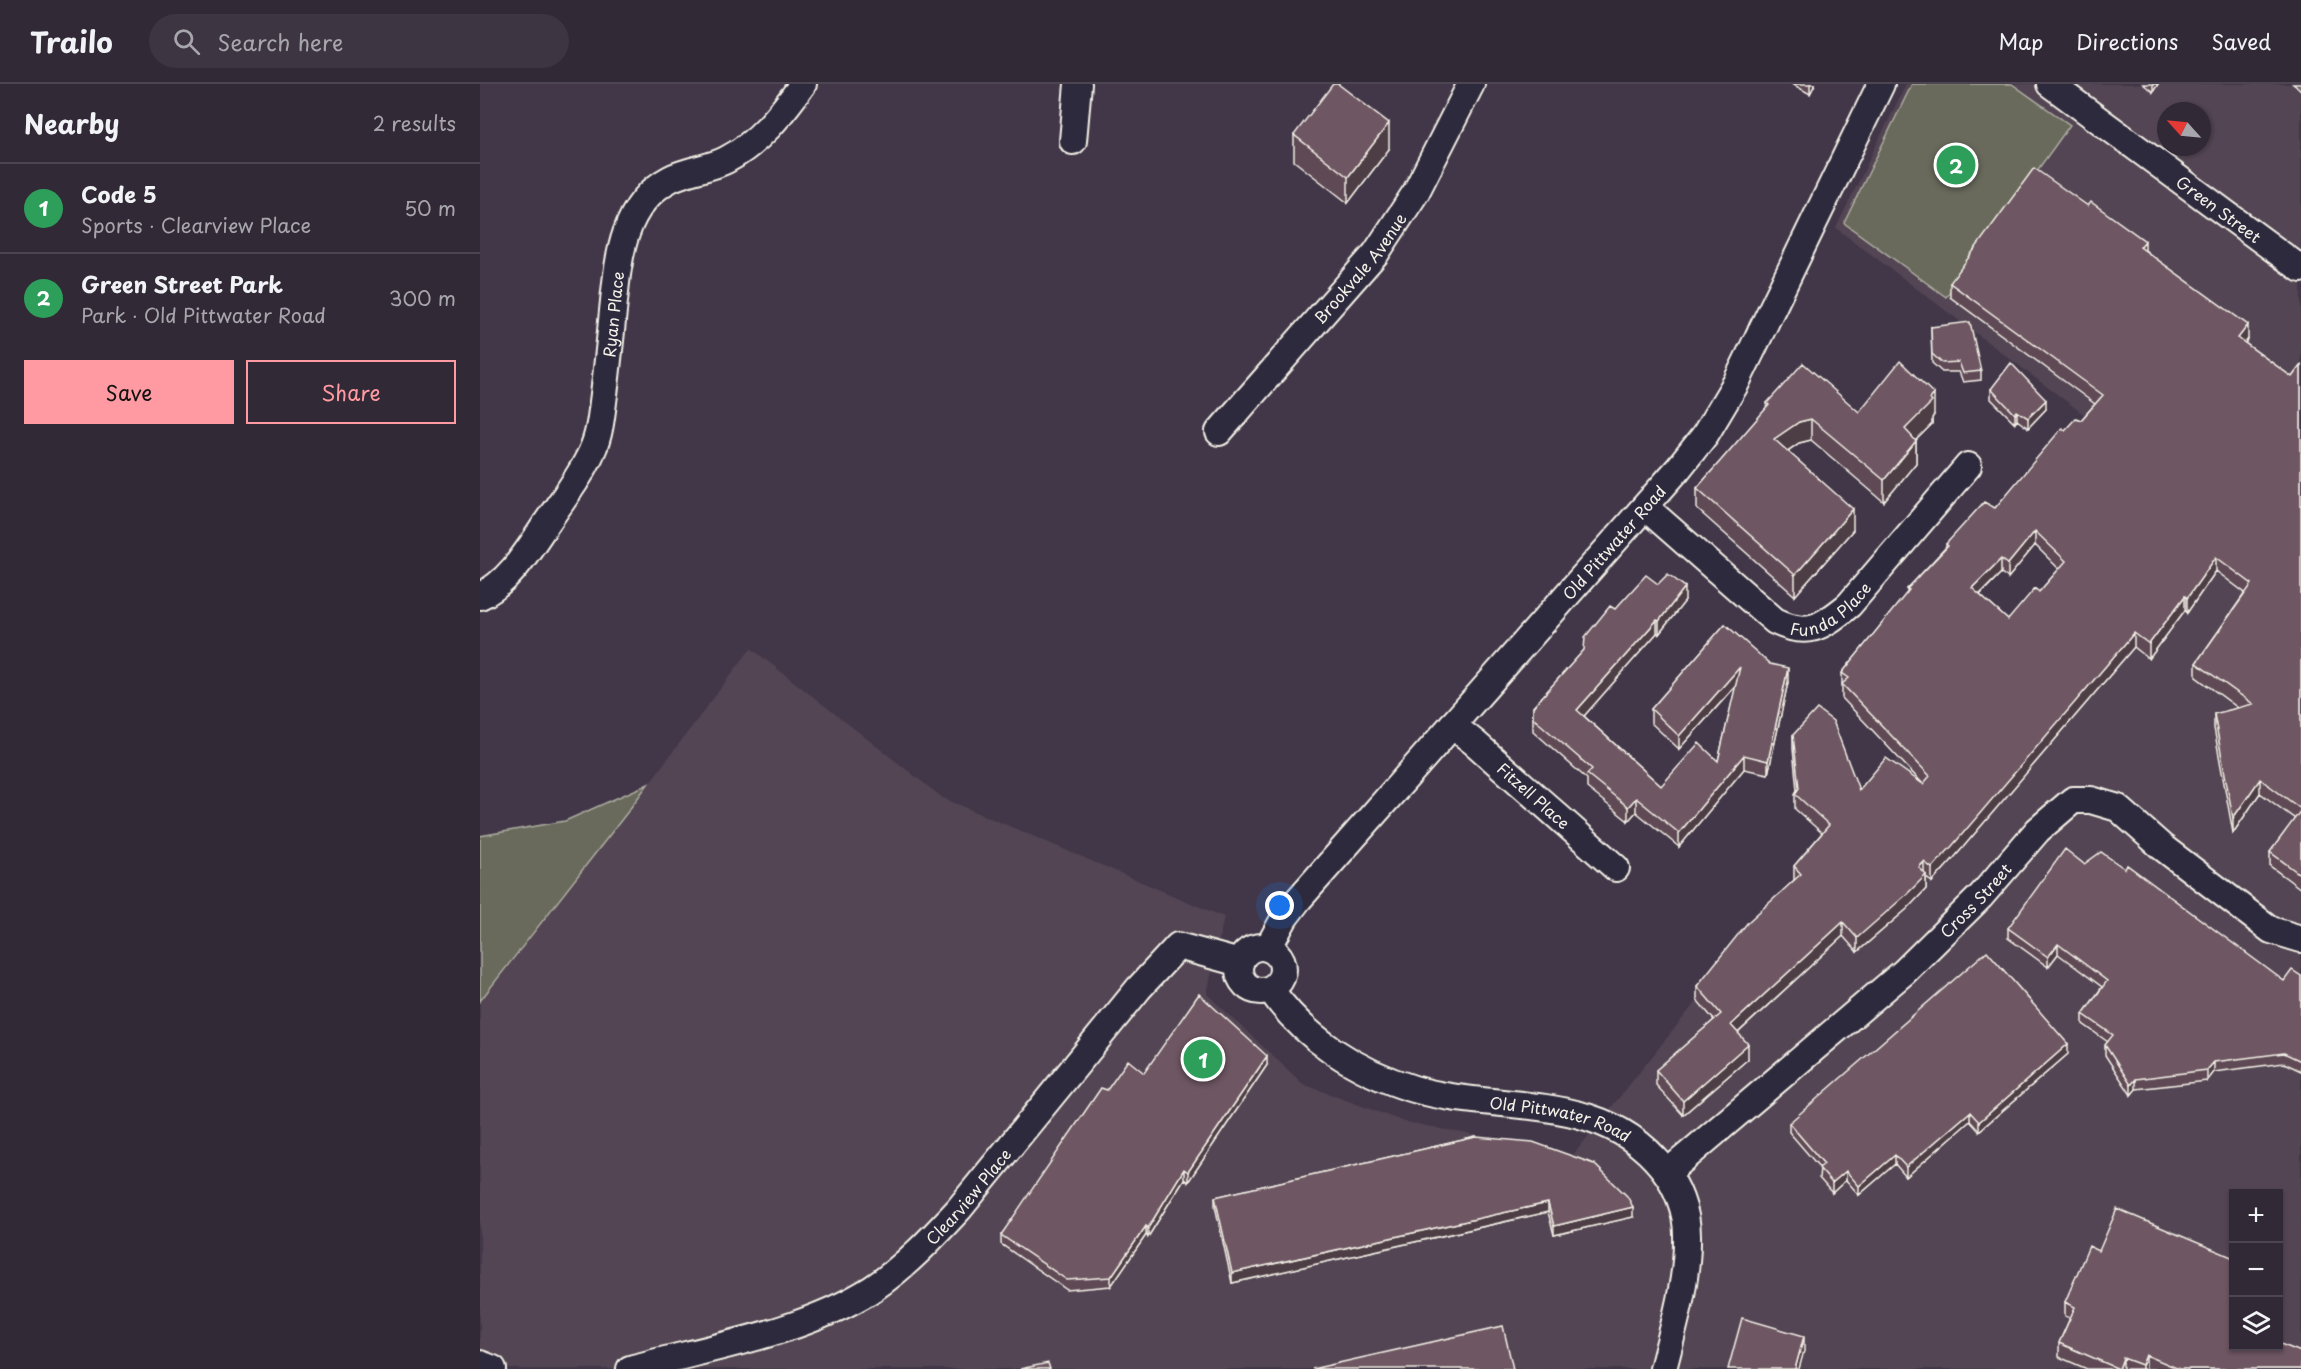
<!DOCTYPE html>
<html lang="en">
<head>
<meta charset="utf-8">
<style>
	:root { --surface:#322936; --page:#3d3542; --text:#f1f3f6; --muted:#a8a6ad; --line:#4d4551; --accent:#ff9aa2 }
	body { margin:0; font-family:"Playpen Sans",sans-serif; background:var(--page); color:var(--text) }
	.controls { position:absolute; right:18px; bottom:18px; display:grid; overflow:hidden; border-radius:0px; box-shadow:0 2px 4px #0004 }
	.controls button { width:54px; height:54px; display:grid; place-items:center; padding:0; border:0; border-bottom:2px solid var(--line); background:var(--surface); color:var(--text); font:30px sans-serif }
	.compass { position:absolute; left:1677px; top:18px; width:54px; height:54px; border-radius:50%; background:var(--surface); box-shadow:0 2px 4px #0004; rotate:297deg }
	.you { position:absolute; left:800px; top:822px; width:21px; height:21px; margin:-15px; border:4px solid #fff; border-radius:50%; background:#1a73e8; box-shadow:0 0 0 9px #1a73e833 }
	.badge { display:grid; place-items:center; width:39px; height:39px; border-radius:50%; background:var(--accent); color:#fff; font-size:20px; font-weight:700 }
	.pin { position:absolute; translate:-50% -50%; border:3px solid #fff; box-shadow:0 2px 6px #0006 }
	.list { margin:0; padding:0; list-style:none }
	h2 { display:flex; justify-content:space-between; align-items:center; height:78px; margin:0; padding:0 24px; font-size:26px }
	h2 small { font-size:20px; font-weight:400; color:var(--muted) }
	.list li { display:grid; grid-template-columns:39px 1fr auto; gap:18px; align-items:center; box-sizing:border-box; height:90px; padding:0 24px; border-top:2px solid var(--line) }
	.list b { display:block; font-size:22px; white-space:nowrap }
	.list p { margin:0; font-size:20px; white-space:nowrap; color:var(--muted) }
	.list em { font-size:20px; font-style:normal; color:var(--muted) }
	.actions { display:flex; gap:12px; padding:18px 24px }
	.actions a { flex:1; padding:14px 0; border:2px solid var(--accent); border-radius:0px; text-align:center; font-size:21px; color:var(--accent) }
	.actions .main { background:var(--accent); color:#111 }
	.icon { flex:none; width:33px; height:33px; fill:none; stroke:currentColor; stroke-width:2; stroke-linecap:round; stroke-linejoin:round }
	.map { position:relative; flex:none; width:1821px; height:1285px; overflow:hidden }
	header { display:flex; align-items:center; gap:36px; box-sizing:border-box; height:84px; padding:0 30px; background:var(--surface); border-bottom:2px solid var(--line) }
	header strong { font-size:28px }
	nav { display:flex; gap:33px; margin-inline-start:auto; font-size:21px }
	.search { width:420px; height:54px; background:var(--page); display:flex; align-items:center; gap:15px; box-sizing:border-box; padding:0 21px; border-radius:33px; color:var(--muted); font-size:22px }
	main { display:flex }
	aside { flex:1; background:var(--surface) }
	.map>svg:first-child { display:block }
</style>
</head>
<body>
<header>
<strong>Trailo</strong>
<div class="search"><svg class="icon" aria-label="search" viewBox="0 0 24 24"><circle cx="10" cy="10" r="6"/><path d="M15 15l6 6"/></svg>Search here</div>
<nav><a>Map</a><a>Directions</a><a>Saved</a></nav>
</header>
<main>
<aside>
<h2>Nearby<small>2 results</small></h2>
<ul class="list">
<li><span class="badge" style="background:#2e9e5b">1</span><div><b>Code 5</b><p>Sports · Clearview Place</p></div><em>50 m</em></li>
<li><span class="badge" style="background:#2e9e5b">2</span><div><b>Green Street Park</b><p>Park · Old Pittwater Road</p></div><em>300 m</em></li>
</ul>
<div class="actions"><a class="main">Save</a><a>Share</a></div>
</aside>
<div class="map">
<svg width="1821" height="1285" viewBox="0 0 1821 1285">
	<rect width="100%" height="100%" fill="#423748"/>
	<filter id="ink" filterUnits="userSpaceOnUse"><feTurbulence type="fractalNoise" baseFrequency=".0167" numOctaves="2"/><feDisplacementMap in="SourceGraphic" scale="12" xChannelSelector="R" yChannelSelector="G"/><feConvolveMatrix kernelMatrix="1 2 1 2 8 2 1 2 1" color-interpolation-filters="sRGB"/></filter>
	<g filter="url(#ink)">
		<!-- built -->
		<path fill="#524453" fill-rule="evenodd" d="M1426 0H1821V1285H0V918L146 730 271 564 463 714 744 833 727 910 823 1000 922 1037 1093 1071 1295 819 1568 497 1671 381 1356 144ZM1686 27H1722V63H1686ZM1754 1110H1798V1262H1754Z"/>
		<!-- green -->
		<path fill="#696b5c" stroke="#aeaea2" stroke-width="1.5" d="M1432 0H1532L1590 41 1466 213 1364 139Z
			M168 700 146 730 0 917V752L85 737Z"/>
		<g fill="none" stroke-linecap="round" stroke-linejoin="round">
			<!-- minor casing -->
			<g stroke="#f4f1e8" stroke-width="30">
				<g id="minor">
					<path id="s1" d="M1570 0 1821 185"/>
					<path d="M593 57 598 0"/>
					<path id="s2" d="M739 348 896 169 936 108 991 0"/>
					<path id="s3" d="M1165 423 1295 537C1328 553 1342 543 1369 521L1488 382"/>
					<path id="s4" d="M0 512C31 498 51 461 70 434 85 412 101 392 112 367 119 352 121 335 123 318 127 288 130 257 133 227 138 179 141 121 190 95 207 86 228 85 246 76 279 59 302 29 323 0"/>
					<path id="s5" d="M972 641 995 659 1136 784"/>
					<circle cx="781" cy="885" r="22"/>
					<path id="s6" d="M788 864 805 833 818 816 1198 385 1225 351 1256 299 1401 0"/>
					<path id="s7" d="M791 906C824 954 877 988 934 1005 1019 1030 1121 1005 1183 1084 1197 1102 1207 1127 1207 1151 1208 1196 1194 1241 1183 1285"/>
					<path id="s8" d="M1187 1089 1424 888 1501 812 1558 746 1593 716H1611L1638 724 1682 763 1791 846 1821 855"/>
					<path d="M0 1280 13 1285"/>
					<path id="s9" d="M150 1285C228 1264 323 1249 392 1205 425 1183 452 1154 479 1125L659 904 698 862 760 879"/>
				</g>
			</g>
			<!-- minor -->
			<use href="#minor" stroke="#2f2a3d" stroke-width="26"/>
		</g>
		<!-- wall -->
		<path fill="#5f4a54" stroke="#f4f1e8" stroke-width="1.5" fill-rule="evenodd" d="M1312 0H1335L1330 10Z
			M1663 0H1678L1673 8Z
			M1813 0H1821V6Z
			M814 51 909 65 868 119 814 77Z
			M1665 166 1768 255 1765 259 1812 293 1821 281V805L1790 782V768L1815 735 1780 709 1753 749 1734 644V630L1758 624 1716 593V579L1765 509 1736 487 1707 529 1705 526 1669 575 1654 563 1473 775 1452 798 1446 794V805L1427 825 1377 868 1363 852 1258 949 1268 975 1203 1031 1176 1001V986L1234 936 1217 916V902L1314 796V782L1342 749 1315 725V710L1317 706 1313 665V651L1379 706 1443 700 1362 614V589L1427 509V505L1466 463V460L1515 424 1585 346 1601 336 1615 320 1470 213V199ZM1555 461 1579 485 1559 508 1528 536 1500 511 1521 489 1528 494Z
			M1451 243 1501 287V296L1483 298 1479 288H1462L1452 279Z
			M1511 305 1566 325 1548 344 1537 336 1535 339 1511 315Z
			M1287 319 1379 328 1454 331 1452 334V340L1436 356V379L1404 418 1331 356 1319 359 1308 367 1373 446 1315 512 1217 425V404L1287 324Z
			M1178 500 1205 517 1179 550 1177 549 1104 632 1181 702 1238 677 1256 602 1199 665 1171 639V625L1245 540 1308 598 1288 690 1264 685 1199 763 1156 728 1148 737 1107 704V695L1053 647V623L1104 566Z
			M1604 780 1804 897 1821 892V987L1804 979 1734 988 1727 997 1656 1005 1651 1011 1625 971V961L1628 958 1603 940V930L1622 903 1578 870 1568 883 1528 854V844Z
			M1588 970 1499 1047 1490 1037 1426 1093 1415 1080 1379 1111 1366 1096 1352 1109 1339 1094 1340 1084 1309 1048V1039Z
			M787 981 708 1098 704 1095 668 1153 666 1151 631 1202 587 1206 521 1160V1151L627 1006 664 989Z
			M996 1053 1153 1133 1074 1151 1068 1128 752 1199 735 1122V1113Z
			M1585 1218 1754 1263 1821 1285H1607L1579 1273V1259L1590 1234 1585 1232Z"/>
		<!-- shaded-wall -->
		<path fill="#4d3c45" stroke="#f4f1e8" stroke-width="1.5" d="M1330 0H1335L1330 10Z
			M1673 0H1678L1673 8Z
			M909 39V65L868 119V93Z
			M1665 157V171L1660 163Z
			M1768 241V255L1758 268V254Z
			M1454 310V331L1452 334V340L1425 367V345Z
			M1566 316V325L1548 344V334Z
			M1537 327V336L1535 339V330Z
			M1331 335V356L1319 359 1294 376V355L1319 338Z
			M1436 357V379L1404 418V396Z
			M1373 425V446L1315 512V491Z
			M1555 447V461L1528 494V480Z
			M1736 473V487L1707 529V514Z
			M1521 475V489L1492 518V504Z
			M1205 503V517L1179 550V537Z
			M1705 512V526L1669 575V560Z
			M1177 536V549L1097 640V626Z
			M1654 549V563L1473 775 1452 798V784Z
			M1260 583V597L1199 665V652Z
			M1308 584V598L1288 690V677Z
			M1264 671V685L1199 763V749Z
			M1780 695V709L1753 749V734Z
			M1156 714V728L1148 737V723Z
			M1444 778V792L1446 791V805L1427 825 1377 868V854Z
			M1363 838V852L1251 955V941Z
			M1578 860V870L1568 883V873Z
			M1268 960V975L1203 1031V1017Z
			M1588 960V970L1499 1047V1038Z
			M787 972V981L708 1098V1088Z
			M1734 978V988L1727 997V986Z
			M1656 995V1005L1651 1011V1001Z
			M1490 1028V1037L1426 1093V1083Z
			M1415 1071V1080L1379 1111V1102Z
			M704 1085V1095L668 1153V1144Z
			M1366 1087V1096L1352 1109V1099Z
			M1068 1119V1128L752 1199V1189Z
			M1153 1123V1133L1074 1151V1142Z
			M666 1142V1151L631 1202V1193Z
			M1324 1252V1267L1319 1285H1315Z
			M1666 1271V1285H1662V1281Z
			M1643 1274V1285H1639Z"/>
		<!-- building -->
		<path fill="#6e5662" stroke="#f4f1e8" stroke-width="1.5" fill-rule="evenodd" d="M853 0H858L909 39 868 93 814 51Z
			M1554 84 1608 122 1611 118 1665 157 1660 163 1768 241 1758 254 1812 293 1821 281V725L1780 695 1753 734 1734 630 1773 620 1716 579 1772 500 1736 473 1707 514 1705 512 1669 560 1654 549 1473 761 1452 784 1444 778 1439 783 1446 791 1427 810 1377 854 1363 838 1251 941 1268 960 1203 1017 1176 986 1241 930 1217 902 1268 838 1321 790 1314 782 1349 741 1315 710 1319 704 1313 651 1337 625 1353 637 1379 706 1406 674 1443 700 1450 692 1362 600 1369 594 1362 589 1429 506 1427 505 1468 462 1466 460 1504 418 1515 424 1582 344 1585 346 1596 334 1601 336 1623 311 1470 199ZM1555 447 1586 477 1559 508 1555 504 1528 536 1492 504 1521 475 1528 480Z
			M1490 238 1501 287 1483 289 1479 278 1462 279 1452 270 1451 243Z
			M1420 277 1454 310 1450 315 1452 318 1425 345 1436 357 1404 396 1331 335 1319 338 1294 355 1373 425 1315 491 1217 404 1289 321 1287 319 1323 279 1379 328Z
			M1531 279 1566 316 1548 334 1537 327 1535 330 1511 305Z
			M1188 490 1205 503 1179 537 1177 536 1097 626 1181 702 1219 659 1238 677 1260 583 1199 652 1171 625 1245 540 1290 580 1308 584 1288 677 1264 671 1199 749 1156 714 1148 723 1107 690 1112 685 1053 634V623L1104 566 1105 553 1130 522 1135 525 1166 491 1178 500Z
			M1821 726V791L1790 768Z
			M1585 765 1604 780 1621 768 1645 785 1647 781 1804 897 1812 886 1821 892V977L1804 969 1734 978 1727 986 1656 995 1651 1001 1625 961 1633 951 1603 930 1627 897 1578 860 1568 873 1528 844Z
			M1507 867 1588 960 1499 1038 1490 1028 1426 1083 1415 1071 1379 1102 1366 1087 1352 1099 1339 1084 1344 1080 1309 1039Z
			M719 910 787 972 708 1088 704 1085 668 1144 666 1142 631 1193 587 1196 521 1151 621 1004 627 1006 648 976 664 989Z
			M996 1053 1053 1058 1114 1080 1147 1112 1153 1123 1074 1142 1068 1119 752 1189 735 1113Z
			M1637 1125 1754 1174V1263H1798V1259L1821 1268V1285H1699L1666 1271 1662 1281 1643 1274 1639 1285 1579 1259 1595 1223 1585 1218 1609 1162 1619 1167Z
			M1262 1234 1324 1252 1315 1285H1248Z
			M1023 1242 1033 1285H832Z
			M568 1279 570 1285H540Z"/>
	</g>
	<g text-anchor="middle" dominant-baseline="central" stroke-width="4.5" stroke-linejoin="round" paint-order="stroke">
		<!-- street labels -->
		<g font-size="16" fill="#f4f1e8" stroke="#2f2a3d">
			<text stroke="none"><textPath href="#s1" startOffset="210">Green Street</textPath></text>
			<text stroke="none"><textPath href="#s2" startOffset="216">Brookvale Avenue</textPath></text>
			<text stroke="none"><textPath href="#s4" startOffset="324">Ryan Place</textPath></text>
			<text stroke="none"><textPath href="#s6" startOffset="534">Old Pittwater Road</textPath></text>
			<text stroke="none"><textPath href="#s3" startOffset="236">Funda Place</textPath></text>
			<text stroke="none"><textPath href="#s5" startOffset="108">Fitzell Place</textPath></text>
			<text stroke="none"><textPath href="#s8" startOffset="412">Cross Street</textPath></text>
			<text stroke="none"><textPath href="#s7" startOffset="327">Old Pittwater Road</textPath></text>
			<text stroke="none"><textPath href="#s9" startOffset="390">Clearview Place</textPath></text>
		</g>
	</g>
</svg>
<div class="controls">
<button>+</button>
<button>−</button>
<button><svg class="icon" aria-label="layers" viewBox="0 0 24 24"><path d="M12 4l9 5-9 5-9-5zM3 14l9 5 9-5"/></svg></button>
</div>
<svg class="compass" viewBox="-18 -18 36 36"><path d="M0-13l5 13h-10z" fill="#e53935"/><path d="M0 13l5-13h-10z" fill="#a8a6ad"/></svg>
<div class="you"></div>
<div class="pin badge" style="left:723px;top:975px;background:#2e9e5b">1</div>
<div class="pin badge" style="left:1476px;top:81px;background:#2e9e5b">2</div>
</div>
</main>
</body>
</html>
